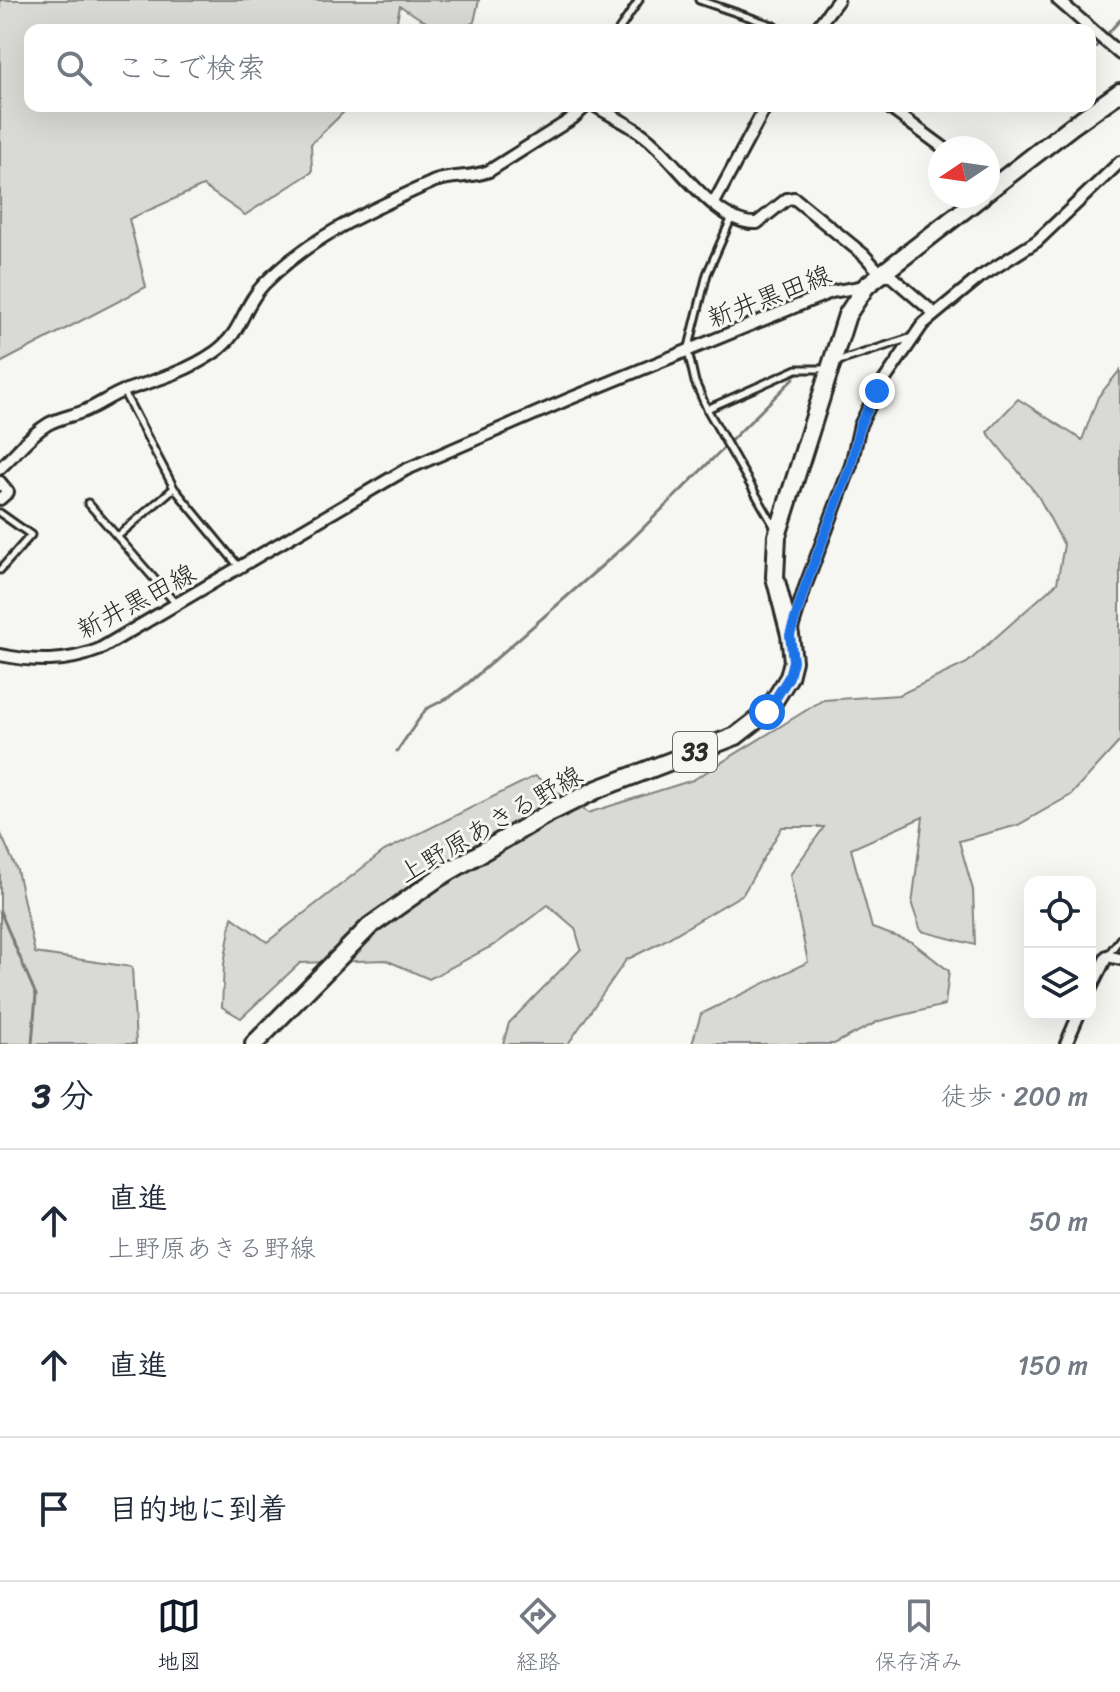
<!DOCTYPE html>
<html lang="ja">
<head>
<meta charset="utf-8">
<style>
	:root { --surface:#fff; --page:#f6f6f7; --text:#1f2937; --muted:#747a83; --line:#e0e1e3; --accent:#111827 }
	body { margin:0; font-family:Sriracha,"Klee One",sans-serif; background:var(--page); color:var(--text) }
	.controls { position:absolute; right:24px; bottom:24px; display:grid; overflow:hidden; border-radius:16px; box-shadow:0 8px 32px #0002 }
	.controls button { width:72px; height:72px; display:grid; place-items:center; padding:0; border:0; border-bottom:2px solid var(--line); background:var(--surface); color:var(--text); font:40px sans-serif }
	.compass { position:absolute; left:928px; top:136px; width:72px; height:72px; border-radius:50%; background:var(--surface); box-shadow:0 8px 32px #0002; rotate:257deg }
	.stop { position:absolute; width:24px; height:24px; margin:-18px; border:6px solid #1a73e8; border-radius:50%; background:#fff }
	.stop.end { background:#1a73e8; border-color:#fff; box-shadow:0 2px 8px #0008 }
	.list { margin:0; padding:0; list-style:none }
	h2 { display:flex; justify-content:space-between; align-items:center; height:104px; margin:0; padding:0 32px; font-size:34px }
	h2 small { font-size:26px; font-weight:400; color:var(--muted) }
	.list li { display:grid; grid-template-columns:52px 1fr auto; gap:24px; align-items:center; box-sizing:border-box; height:144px; padding:0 32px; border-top:2px solid var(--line) }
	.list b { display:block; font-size:30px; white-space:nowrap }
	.list p { margin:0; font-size:26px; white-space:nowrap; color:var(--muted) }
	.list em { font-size:26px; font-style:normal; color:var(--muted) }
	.icon { flex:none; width:44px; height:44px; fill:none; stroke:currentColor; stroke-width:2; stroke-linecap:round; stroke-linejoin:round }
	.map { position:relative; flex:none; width:1120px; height:1044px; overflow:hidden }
	.search { position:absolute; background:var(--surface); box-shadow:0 8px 32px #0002; left:24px; right:24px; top:24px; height:88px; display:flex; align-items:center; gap:20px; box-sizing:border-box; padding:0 28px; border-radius:16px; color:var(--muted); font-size:30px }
	.sheet { height:536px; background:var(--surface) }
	nav { display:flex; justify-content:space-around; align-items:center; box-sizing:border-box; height:112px; border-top:2px solid var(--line); background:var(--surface); font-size:22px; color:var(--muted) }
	nav a { display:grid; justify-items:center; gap:4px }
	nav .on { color:var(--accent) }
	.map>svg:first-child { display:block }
</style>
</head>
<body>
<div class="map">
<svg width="1120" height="1044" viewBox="0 0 1120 1044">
	<rect width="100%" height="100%" fill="#f6f6f2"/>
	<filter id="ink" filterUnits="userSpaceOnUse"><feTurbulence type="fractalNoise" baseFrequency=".0125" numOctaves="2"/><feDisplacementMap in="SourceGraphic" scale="16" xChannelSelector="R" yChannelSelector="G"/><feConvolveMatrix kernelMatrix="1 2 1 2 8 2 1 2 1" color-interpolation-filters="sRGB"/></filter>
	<g filter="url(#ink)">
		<!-- green -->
		<path fill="#d9d9d5" stroke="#828280" stroke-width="2" d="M0 0H479L474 22C444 41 426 21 400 6L395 30H30V106H350L311 144 312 172 245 215 203 186 129 219 146 287 0 363Z
			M1120 370V741L1071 795 1018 825 959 841 973 890 975 945 921 931 912 905 923 817 851 849 872 928 912 942 949 971 945 1005 879 1021 834 1044H692L701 1014 808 962 790 875 824 827H782L743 894 660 943 626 960 568 1044H503L509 1023 581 949 575 928 548 905 496 944 429 979 386 960 300 963 241 1018 222 1007 224 964 232 917 267 942 384 851 535 776 588 813 693 780 823 700 899 695 967 663 1057 583 1064 545 1038 496 987 432 1018 399 1082 440 1098 397Z
			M0 832 17 870 35 953 132 967 136 1044H0Z"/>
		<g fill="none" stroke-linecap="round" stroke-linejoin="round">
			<!-- stream -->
			<path stroke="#7a7a78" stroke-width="3" d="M1090 53 1120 20
				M397 751 426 709 450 697 467 684 629 542 794 378
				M0 911 36 995 32 1044"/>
			<!-- lane casing -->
			<g stroke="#2b2b2b" stroke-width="11">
				<path id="lane" d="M699 0 772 25 779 30
					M619 30 639 0
					M732 217 707 274 688 351 695 382 707 409 774 526
					M836 362 910 338
					M123 391 174 488 240 568
					M707 409 797 369H827
					M88 503 177 605
					M0 513 31 535 0 570
					M118 536 174 488
					M1107 956 1120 939"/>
			</g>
			<!-- street casing -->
			<g stroke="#2b2b2b" stroke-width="16">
				<path id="street" d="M1058 0 1120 54
					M815 30 838 0
					M595 106C615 118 638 128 654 144 680 167 719 226 757 223L787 199 794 198 864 255 881 274
					M887 106 944 148
					M714 203 766 106
					M885 271 935 314
					M0 468C17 453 28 436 48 424 59 418 71 416 82 412 98 406 111 395 126 390 157 380 188 371 215 352 244 331 241 308 264 284 312 235 373 209 435 181 453 175 472 178 489 171L573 118 586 106
					M0 482 8 492 0 499
					M791 632 805 587 851 465 860 425 877 391 923 324 980 277 1037 241 1120 162
					M0 655C35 662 65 663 98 650L405 470 569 399 831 292 866 286
					M1090 990 1107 956 1120 959
					M1066 1044 1079 1014"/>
			</g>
			<!-- primary casing -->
			<g stroke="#2b2b2b" stroke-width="22">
				<path id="primary" d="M988 191 1072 126 1120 92
					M254 1044 370 926 438 878 547 814 598 789 736 736 767 712 789 677 793 661 790 635 775 577 777 536 847 315 866 286 982 196"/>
			</g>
			<!-- lane -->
			<use href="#lane" stroke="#f6f6f2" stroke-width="5"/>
			<!-- street -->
			<use href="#street" stroke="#f6f6f2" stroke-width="10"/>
			<!-- primary -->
			<use href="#primary" stroke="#f6f6f2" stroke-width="16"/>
		</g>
	</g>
	<g fill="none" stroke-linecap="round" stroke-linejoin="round" filter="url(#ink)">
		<!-- route -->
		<path stroke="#1a73e8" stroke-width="10" d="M767 712 789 677 793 661 790 635 805 587 851 465 860 425 877 391"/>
	</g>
	<g text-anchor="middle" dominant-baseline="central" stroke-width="6" stroke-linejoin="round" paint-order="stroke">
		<!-- shield labels -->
		<rect fill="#f6f6f2" stroke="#686867" stroke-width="2" x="673" y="732" width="44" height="40" rx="6"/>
		<g font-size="24" font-weight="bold" fill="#2b2b2b">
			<text x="695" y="752">33</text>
		</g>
		<!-- street labels -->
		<g font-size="26" fill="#2b2b2b" stroke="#f6f6f2">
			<text transform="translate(769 296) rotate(-21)">新井黒田線</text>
			<text transform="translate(136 601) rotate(-28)">新井黒田線</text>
			<text transform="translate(490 824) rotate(-30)">上野原あきる野線</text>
		</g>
	</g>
</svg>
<div class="controls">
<button><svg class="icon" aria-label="locate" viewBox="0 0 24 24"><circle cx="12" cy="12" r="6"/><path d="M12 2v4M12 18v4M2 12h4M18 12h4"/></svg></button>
<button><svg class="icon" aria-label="layers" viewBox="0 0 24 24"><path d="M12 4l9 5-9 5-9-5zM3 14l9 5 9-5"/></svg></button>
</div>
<svg class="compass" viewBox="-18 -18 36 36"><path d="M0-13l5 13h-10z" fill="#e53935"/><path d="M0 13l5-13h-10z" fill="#747a83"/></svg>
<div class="stop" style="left:767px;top:712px"></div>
<div class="stop end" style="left:877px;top:391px"></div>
<div class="search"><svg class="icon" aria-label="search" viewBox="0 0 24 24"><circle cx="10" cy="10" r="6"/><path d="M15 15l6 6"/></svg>ここで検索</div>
</div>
<section class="sheet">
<h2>3 分<small>徒歩 · 200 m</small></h2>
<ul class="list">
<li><svg class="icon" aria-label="ahead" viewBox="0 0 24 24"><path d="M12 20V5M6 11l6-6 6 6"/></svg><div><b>直進</b><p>上野原あきる野線</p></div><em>50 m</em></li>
<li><svg class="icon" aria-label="ahead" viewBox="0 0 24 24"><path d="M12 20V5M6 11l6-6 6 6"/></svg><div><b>直進</b></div><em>150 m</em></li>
<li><svg class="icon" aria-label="arrive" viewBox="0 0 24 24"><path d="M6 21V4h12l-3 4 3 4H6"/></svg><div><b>目的地に到着</b></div></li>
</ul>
</section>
<nav>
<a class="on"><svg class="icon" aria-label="map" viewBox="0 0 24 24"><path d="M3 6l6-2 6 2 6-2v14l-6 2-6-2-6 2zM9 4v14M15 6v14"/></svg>地図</a>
<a><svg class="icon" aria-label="directions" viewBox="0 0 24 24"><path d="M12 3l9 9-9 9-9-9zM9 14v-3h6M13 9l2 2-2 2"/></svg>経路</a>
<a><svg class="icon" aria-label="saved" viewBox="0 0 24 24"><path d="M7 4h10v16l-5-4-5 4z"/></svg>保存済み</a>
</nav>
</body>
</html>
